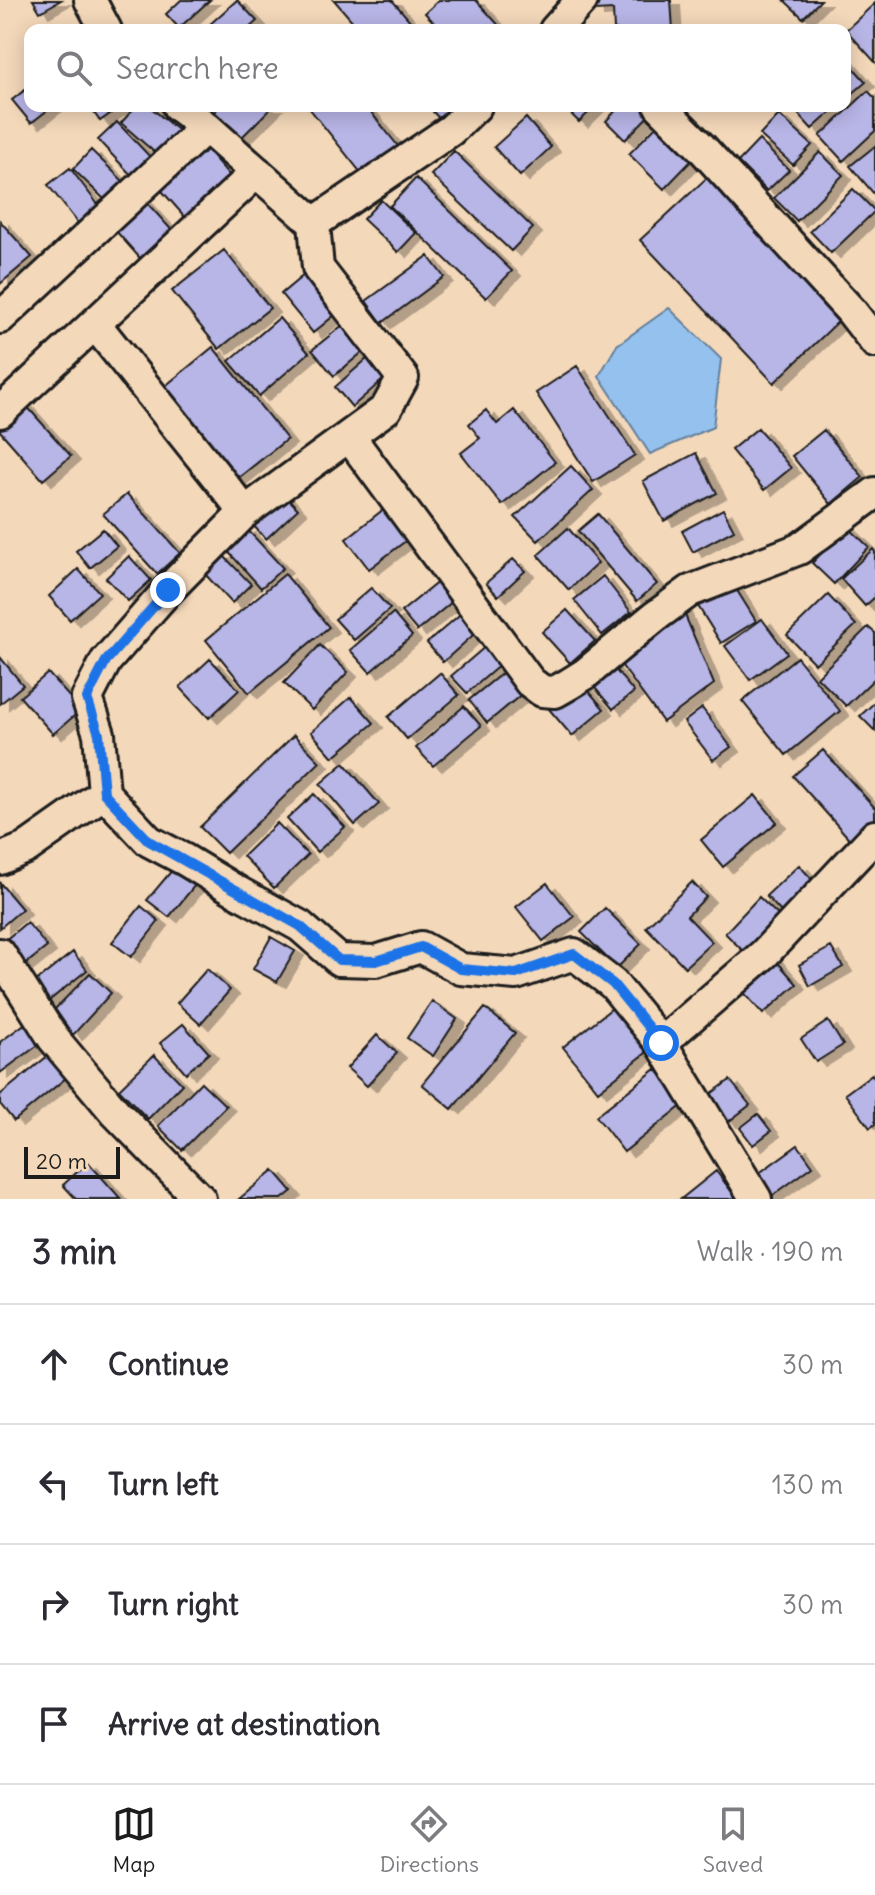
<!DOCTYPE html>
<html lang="en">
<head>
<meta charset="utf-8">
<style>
	:root { --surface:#fff; --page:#f7f7f7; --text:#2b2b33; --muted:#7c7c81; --line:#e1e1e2; --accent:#1c1c1c }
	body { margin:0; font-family:Delius,sans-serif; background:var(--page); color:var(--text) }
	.scale { position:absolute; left:24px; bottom:20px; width:96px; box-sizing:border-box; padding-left:8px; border:4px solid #1c1c1c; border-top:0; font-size:22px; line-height:28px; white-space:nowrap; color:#1c1c1c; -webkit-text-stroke:6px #f4d8ba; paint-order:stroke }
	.stop { position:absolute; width:24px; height:24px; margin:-18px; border:6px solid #1a73e8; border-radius:50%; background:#fff }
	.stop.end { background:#1a73e8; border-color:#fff; box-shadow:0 2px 8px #0008 }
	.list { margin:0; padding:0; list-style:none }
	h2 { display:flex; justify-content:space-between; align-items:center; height:104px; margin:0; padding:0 32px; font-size:34px }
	h2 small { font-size:26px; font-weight:400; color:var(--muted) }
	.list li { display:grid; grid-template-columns:52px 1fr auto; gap:24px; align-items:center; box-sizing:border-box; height:120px; padding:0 32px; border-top:2px solid var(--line) }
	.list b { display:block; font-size:30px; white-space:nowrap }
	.list em { font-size:26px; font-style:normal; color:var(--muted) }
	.icon { flex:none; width:44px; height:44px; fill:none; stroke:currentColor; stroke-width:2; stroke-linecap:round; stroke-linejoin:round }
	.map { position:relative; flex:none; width:875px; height:1199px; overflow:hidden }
	.search { position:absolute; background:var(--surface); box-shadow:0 4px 20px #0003; left:24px; right:24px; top:24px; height:88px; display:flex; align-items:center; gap:20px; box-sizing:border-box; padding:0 28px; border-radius:16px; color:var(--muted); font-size:30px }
	.sheet { height:584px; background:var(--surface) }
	nav { display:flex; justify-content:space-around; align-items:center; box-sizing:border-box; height:112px; border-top:2px solid var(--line); background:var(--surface); font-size:22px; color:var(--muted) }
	nav a { display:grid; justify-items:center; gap:4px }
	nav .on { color:var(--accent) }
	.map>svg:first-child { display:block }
</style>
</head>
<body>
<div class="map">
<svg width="875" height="1199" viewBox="0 0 875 1199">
	<defs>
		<filter id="shadow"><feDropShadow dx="9" dy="5" stdDeviation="0" flood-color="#0004"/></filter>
	</defs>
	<rect width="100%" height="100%" fill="#f4d8ba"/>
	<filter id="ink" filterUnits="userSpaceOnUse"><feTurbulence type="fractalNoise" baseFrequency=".0125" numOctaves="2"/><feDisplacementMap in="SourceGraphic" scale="16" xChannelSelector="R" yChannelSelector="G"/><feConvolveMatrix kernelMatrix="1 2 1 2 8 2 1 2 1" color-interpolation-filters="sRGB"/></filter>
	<g filter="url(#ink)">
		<!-- water -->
		<path fill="#94c1ee" stroke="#647f9a" stroke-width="2" d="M669 308 721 359 713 427 650 454 599 376 617 345Z"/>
		<!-- building -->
		<path fill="#b8b5e7" stroke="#1c1c1c" stroke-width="2" filter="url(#shadow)" d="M33 0H61L40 12Z
			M181 0H210L179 28 166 14Z
			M237 0 257 21 247 30H212L208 26Z
			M334 0H392L412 23 403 30H360Z
			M439 0H476L503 30H441L425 13Z
			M594 0H671L673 30H614L613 10 595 11Z
			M784 0H821L803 18Z
			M875 3V62L846 30Z
			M845 58 866 82 845 100Z
			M30 86V106H53L31 123 12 100Z
			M868 91 875 98V131L843 161 820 136Z
			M89 106H121L100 121Z
			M136 106H149L182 134 161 158 121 123Z
			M220 106H273L237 142 210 116Z
			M313 106H366L398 146 362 174 310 109Z
			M428 106H462L443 123Z
			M563 106H595L579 122Z
			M620 106H650L654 110 625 140 606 121Z
			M791 106H838L812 129Z
			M779 115 812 145 793 165 760 135Z
			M526 118 551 147 520 176 494 147Z
			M117 122 153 160 134 178 98 140Z
			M658 124 693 159 664 189 629 154Z
			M759 140 789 170 767 191 738 162Z
			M201 143 237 184 192 225 155 183Z
			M875 146V195L850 166Z
			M91 150 126 184 107 202 73 169Z
			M454 151 533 228 511 251 431 175Z
			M820 152 843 175 797 221 774 198Z
			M70 168 99 206 78 223 48 185Z
			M711 174 844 316 774 383 640 240Z
			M416 178 512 271 486 298 390 206Z
			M853 189 875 211 831 253 810 231Z
			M139 194 177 236 146 265 108 222Z
			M381 200 416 233 398 252 363 219Z
			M0 221 32 257 0 284Z
			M224 250 270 308 219 349 172 291Z
			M428 256 444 277 382 323 366 301Z
			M305 274 337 313 313 333 281 294Z
			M279 318 309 353 259 396 229 361Z
			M344 324 365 350 334 376 312 350Z
			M213 347 287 439 232 483 158 392Z
			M368 358 385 378 352 407 335 387Z
			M577 366 635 455 593 482 536 393Z
			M24 403 71 456 43 480 0 431V425Z
			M486 410 497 424 514 410 555 462 502 505 461 453 480 438 469 424Z
			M758 428 791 468 764 490 731 450Z
			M824 430 863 477 831 504 792 456Z
			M696 453 717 493 664 521 643 481Z
			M571 466 593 490 538 541 515 517Z
			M281 491 298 509 266 539 249 521Z
			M127 494 180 553 157 574 103 514Z
			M389 505 412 536 369 569 346 539Z
			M723 509 734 530 693 552 682 531Z
			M598 514 657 584 637 601 578 531Z
			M847 526 869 547 834 584 812 563Z
			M246 528 283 568 261 588 224 547Z
			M568 528 598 563 569 590 538 555Z
			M103 529 117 546 90 568 76 551Z
			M873 549 875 552V597L865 606 841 579Z
			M222 554 251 584 232 603 203 572Z
			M129 556 151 580 128 601 106 578Z
			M513 559 525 571 498 596 486 583Z
			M78 569 100 593 70 620 49 596Z
			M285 574 329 627 249 693 206 640Z
			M603 576 631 612 602 635 574 600Z
			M444 577 459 596 417 631 401 612Z
			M733 584 756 621 721 643 698 606Z
			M371 588 390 609 354 640 335 619Z
			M828 595 856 625 815 664 787 635Z
			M682 608 714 684 663 722 614 655Z
			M465 610 481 628 443 662 427 643Z
			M567 610 595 641 570 663 542 632Z
			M393 613 412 636 370 672 350 650Z
			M762 619 787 653 750 680 725 646Z
			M868 627 875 633V678L846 706 817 677Z
			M493 640 508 658 467 693 451 676Z
			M320 645 348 672 312 710 284 683Z
			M0 657 23 685 0 704Z
			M797 657 840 711 786 755 742 701Z
			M210 659 239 690 209 718 180 687Z
			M609 662 634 692 613 709 588 680Z
			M511 666 529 688 487 723 469 700Z
			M48 673 81 710 53 734 20 697Z
			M440 673 459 695 407 739 388 717Z
			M581 682 604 709 572 736 549 709Z
			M351 697 374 723 333 757 311 732Z
			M875 702V731L860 716Z
			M464 706 481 726 433 766 416 748Z
			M702 708 731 747 713 760 684 722Z
			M294 735 320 762 226 853 200 827Z
			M823 750 875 808V826L854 844 793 776Z
			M344 763 379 804 355 825 320 784Z
			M314 794 345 827 317 852 287 819Z
			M755 795 777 822 723 867 701 840Z
			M277 823 308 855 274 888 243 856Z
			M179 862 200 879 169 917 147 900Z
			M799 865 817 885 784 915 766 896Z
			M692 882 706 897 687 916 712 942 685 967 646 927Z
			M0 883 22 909 0 928Z
			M547 883 574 917 543 941 516 907Z
			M759 897 782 919 747 955 725 933Z
			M141 906 159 921 131 957 112 942Z
			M605 908 641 944 617 968 581 932Z
			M27 922 47 947 23 966 3 942Z
			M271 937 295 951 277 982 253 969Z
			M831 947 843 967 810 986 799 965Z
			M73 952 87 970 45 1004 30 986Z
			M772 956 797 984 763 1014 738 986Z
			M207 969 230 990 200 1024 177 1003Z
			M90 973 111 993 73 1035 55 1009Z
			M432 1001 457 1019 433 1056 407 1038Z
			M616 1005 651 1049 598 1091 563 1047Z
			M485 1008 515 1033 452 1109 422 1084Z
			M30 1020 45 1040 0 1073V1042Z
			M828 1021 843 1045 816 1062 801 1039Z
			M183 1024 209 1053 186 1073 160 1043Z
			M377 1035 397 1053 367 1086 347 1068Z
			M55 1050 73 1072 14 1121 0 1104V1095Z
			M154 1055 182 1084 148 1119 119 1089Z
			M656 1069 684 1104 624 1152 596 1116Z
			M872 1074 875 1079V1124L870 1128 845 1094Z
			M730 1080 750 1105 728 1122 708 1096Z
			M201 1082 226 1106 182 1150 158 1126Z
			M758 1114 771 1131 753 1145 740 1128Z
			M798 1145 813 1166 768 1199 751 1179Z
			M88 1162 121 1199H76L63 1185Z
			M274 1170 292 1191 282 1199H239Z
			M716 1171 737 1199H681Z"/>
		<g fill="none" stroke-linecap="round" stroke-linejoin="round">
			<!-- street casing -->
			<g stroke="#1c1c1c" stroke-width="36">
				<path id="street" d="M90 0 106 30
					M555 30 582 0
					M178 106 206 127
					M476 106 451 130 314 223 318 268 403 378 386 409 245 512 168 590 106 661 87 698 99 734 104 793 149 841 185 860 238 892 300 926 339 960 376 961 421 947 461 969 516 974 574 954 613 984 661 1043 756 1199
					M660 106 701 147 851 311 875 342
					M0 318 206 127 314 223
					M95 324 245 512
					M0 412 257 172
					M349 436 530 682 542 691 555 692 569 684 585 674 653 618 690 591 799 549 875 493
					M0 859 26 848 104 793
					M0 954 53 1038 115 1112 200 1199
					M661 1043 764 954 875 836"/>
			</g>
			<!-- street -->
			<use href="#street" stroke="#f4d8ba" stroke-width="30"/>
		</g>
	</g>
	<g fill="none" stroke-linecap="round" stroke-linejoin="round" filter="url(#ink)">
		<!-- route -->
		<path stroke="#1a73e8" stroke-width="10" d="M168 590 106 661 87 698 99 734 104 793 149 841 300 926 339 960 376 961 421 947 461 969 516 974 574 954 613 984 661 1043"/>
	</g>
</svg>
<div class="scale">20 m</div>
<div class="stop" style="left:661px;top:1043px"></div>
<div class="stop end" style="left:168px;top:590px"></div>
<div class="search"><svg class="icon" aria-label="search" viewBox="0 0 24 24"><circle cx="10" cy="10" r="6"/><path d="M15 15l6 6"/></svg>Search here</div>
</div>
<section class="sheet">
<h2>3 min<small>Walk · 190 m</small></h2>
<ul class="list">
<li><svg class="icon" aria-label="ahead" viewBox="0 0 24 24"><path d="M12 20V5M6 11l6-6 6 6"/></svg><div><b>Continue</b></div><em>30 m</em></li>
<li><svg class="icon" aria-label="left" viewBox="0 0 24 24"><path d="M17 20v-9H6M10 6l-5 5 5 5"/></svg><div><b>Turn left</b></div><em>130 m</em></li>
<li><svg class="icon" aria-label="right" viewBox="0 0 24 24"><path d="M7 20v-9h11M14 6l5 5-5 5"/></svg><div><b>Turn right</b></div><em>30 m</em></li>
<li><svg class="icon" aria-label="arrive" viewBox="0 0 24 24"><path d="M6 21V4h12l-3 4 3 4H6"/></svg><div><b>Arrive at destination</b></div></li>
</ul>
</section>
<nav>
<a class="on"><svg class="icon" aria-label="map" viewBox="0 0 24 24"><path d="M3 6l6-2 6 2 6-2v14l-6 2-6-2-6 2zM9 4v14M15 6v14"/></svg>Map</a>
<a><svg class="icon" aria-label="directions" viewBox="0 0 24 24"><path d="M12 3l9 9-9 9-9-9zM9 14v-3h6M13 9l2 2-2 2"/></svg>Directions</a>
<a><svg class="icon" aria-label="saved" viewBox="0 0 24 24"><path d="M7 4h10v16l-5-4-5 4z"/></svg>Saved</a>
</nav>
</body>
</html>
